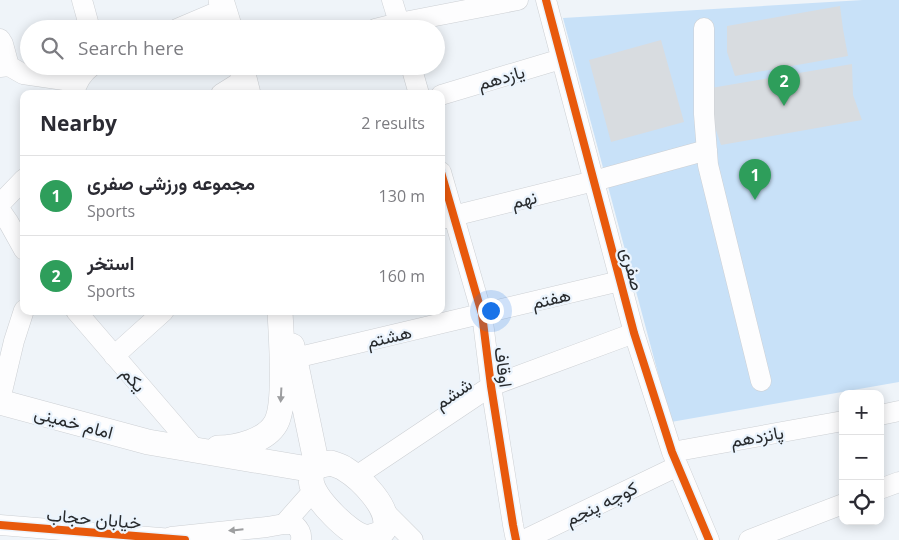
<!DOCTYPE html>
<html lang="en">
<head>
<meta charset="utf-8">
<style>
	:root { --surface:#fff; --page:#f7f7f7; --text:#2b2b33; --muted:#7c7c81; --line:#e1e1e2; --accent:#ea580c }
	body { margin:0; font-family:"Open Sans",Vazirmatn,sans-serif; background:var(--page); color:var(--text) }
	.controls { position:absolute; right:15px; bottom:15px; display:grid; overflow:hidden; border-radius:10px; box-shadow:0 2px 12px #0003 }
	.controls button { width:45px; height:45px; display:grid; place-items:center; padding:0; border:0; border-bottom:1px solid var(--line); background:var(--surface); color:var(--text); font:25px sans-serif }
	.you { position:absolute; left:490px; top:310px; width:18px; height:18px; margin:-12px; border:4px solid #fff; border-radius:50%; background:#1a73e8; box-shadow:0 0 0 8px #1a73e833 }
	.badge { display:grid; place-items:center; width:32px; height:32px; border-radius:50%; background:var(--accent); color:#fff; font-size:16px; font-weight:700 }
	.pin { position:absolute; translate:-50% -41px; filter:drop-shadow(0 1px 2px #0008) }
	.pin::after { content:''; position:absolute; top:26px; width:18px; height:15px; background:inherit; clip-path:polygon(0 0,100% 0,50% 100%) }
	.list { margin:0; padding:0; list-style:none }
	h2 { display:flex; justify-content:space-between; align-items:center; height:65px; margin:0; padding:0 20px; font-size:21px }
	h2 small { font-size:16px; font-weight:400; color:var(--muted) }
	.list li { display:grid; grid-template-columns:32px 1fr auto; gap:15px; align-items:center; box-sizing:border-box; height:80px; padding:0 20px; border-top:1px solid var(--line) }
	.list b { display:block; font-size:19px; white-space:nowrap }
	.list p { margin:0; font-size:16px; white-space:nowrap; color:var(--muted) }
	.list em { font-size:16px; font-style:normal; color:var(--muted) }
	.icon { flex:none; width:28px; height:28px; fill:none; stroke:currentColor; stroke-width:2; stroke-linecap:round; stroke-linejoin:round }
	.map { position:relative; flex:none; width:899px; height:540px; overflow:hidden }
	.search { position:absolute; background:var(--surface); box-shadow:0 2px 12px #0003; left:20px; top:20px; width:425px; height:55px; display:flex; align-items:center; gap:12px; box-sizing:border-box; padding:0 18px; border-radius:28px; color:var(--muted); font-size:19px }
	.panel { position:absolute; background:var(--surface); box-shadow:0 2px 12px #0003; left:20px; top:90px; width:425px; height:225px; border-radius:10px }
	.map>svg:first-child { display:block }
</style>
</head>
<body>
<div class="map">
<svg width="899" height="540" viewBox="0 0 899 540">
	<rect width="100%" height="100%" fill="#eff4f9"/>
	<!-- green -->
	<path fill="#c8e1f8" d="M863 0H899V382L671 422 563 18Z"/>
	<!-- building -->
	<path fill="#d8dce0" d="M840 6 843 29 848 56 735 76 727 52V26Z
		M661 40 684 122 611 142 589 60Z
		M852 64 853 95 862 120 721 145 712 118 711 88Z"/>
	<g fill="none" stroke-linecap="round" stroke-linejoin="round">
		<!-- minor casing -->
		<g stroke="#cdd0d4" stroke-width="21">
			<path id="minor" d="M82 0 90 29
				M392 0 401 29
				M546 0 634 333 672 452 709 540
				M704 28V114L708 165 761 381
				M177 29 224 9
				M375 29 399 23 518 0
				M0 39 3 44 9 66
				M411 66 419 94
				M0 67 9 66 23 74 78 82
				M73 94C78 82 81 74 92 66
				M221 94 245 79
				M441 95 561 59
				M441 172 482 314 491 386 513 525 516 540
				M0 204 24 179
				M0 210 9 223 24 250
				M441 219 594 181 707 150
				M76 311 193 447
				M114 356 164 311
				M295 358 620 281
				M0 400 14 341 24 310
				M880 415 899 411
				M672 452 843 421
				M355 477 491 386 634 333
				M880 489 899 482
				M384 511 413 540
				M284 524 314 490
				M0 525 185 540
				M171 537 267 527 284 524H294C299 529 302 533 301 540
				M524 540 678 466
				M749 540 843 504"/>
		</g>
		<!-- major casing -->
		<g stroke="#cdd0d4" stroke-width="26">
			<path id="major" d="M221 0 230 29
				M241 66 248 94
				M292 346 317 466
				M0 402 148 442 314 470
				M218 448C237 448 266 441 276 423 287 403 281 336 280 311
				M331 463C336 465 341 466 345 469 360 478 391 508 385 528 384 530 382 532 380 534 376 535 370 538 365 537 349 534 317 501 312 485 311 482 311 477 311 473L317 466Z"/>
		</g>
		<!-- minor -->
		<use href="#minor" stroke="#fdfdfe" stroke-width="20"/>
		<!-- major -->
		<use href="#major" stroke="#fdfdfe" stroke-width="25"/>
		<!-- cycleway casing -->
		<g stroke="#ebf4fd" stroke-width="11">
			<path id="cycleway" d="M546 0 634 333 672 452 709 540
				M441 172 482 314 491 386 513 525 516 540
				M0 525 185 540"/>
		</g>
		<!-- cycleway -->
		<use href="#cycleway" stroke="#e8590c" stroke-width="8"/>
	</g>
	<!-- one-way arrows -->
	<defs><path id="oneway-solid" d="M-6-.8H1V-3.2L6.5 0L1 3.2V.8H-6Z" transform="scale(1.25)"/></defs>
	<g fill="#9d9ea0">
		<use href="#oneway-solid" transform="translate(281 395) rotate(93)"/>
		<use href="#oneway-solid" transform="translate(236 530) rotate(174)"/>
	</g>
	<g text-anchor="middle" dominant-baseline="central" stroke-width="4.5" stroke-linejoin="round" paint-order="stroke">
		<!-- street labels -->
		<g font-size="18" fill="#282b2e" stroke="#ebf4fd">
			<text transform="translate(501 77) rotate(-16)">یازدهم</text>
			<text transform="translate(524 199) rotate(-14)">نهم</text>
			<text transform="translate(633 269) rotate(75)">صفری</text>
			<text transform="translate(551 298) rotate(-13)">هفتم</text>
			<text transform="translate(389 336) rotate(-13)">هشتم</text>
			<text transform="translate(504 367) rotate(82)">اوقاف</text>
			<text transform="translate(134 379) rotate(49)">یکم</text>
			<text transform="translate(453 393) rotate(-34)">ششم</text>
			<text transform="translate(74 422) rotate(15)">امام خمینی</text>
			<text transform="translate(757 436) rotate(-10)">پانزدهم</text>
			<text transform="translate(601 503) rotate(-26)">کوچه پنجم</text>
			<text transform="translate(94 518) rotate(5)">خیابان حجاب</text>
		</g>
	</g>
</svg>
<div class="controls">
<button>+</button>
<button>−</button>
<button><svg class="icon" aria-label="locate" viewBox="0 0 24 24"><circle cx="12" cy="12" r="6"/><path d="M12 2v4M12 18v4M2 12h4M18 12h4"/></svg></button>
</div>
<div class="you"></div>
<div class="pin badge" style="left:755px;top:200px;background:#2e9e5b">1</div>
<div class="pin badge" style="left:784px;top:106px;background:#2e9e5b">2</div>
<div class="search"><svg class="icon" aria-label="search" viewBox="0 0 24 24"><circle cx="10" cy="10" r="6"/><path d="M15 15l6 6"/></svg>Search here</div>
<section class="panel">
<h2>Nearby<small>2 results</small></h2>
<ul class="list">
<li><span class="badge" style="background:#2e9e5b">1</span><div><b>مجموعه ورزشی صفری</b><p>Sports</p></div><em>130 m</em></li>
<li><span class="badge" style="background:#2e9e5b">2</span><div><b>استخر</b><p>Sports</p></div><em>160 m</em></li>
</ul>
</section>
</div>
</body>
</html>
